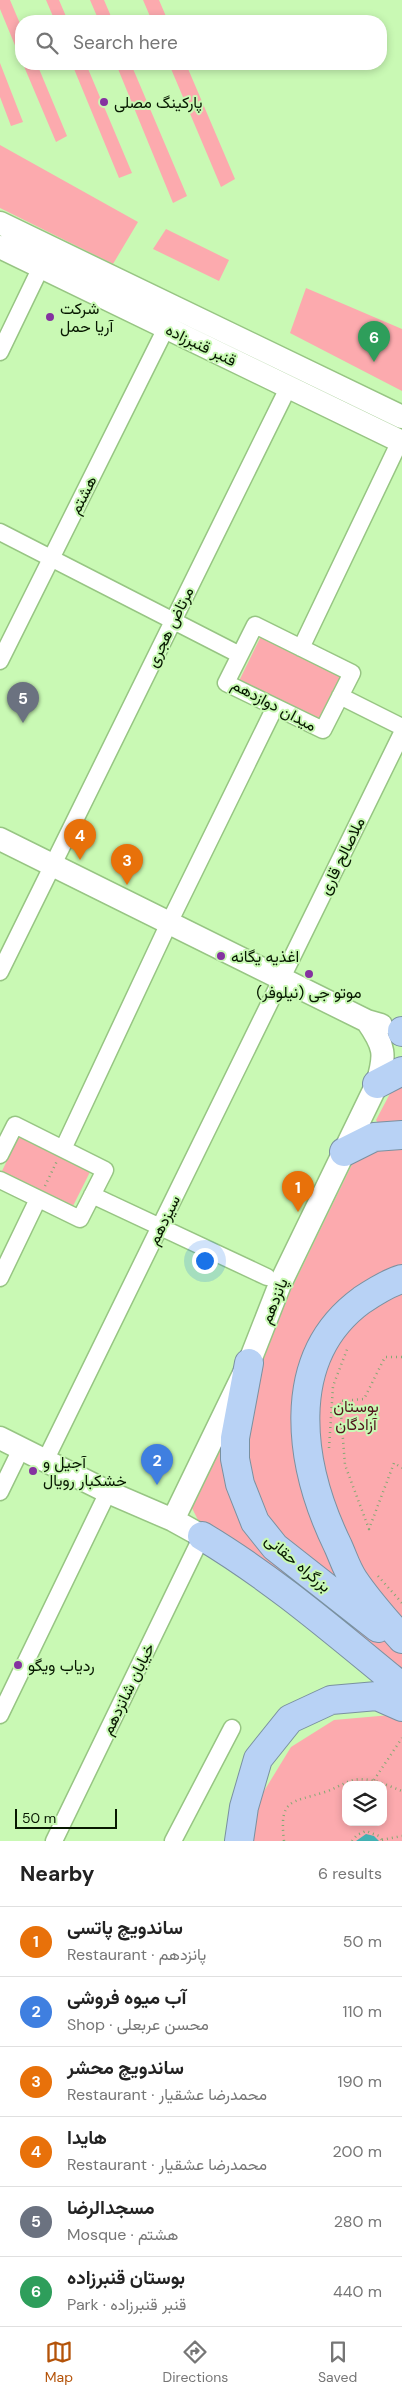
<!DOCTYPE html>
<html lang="en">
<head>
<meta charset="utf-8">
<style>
	:root { --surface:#fff; --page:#f2f2f2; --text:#222; --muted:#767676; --line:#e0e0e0; --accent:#b45309 }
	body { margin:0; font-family:"DM Sans",Vazirmatn,sans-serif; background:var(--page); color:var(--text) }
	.controls { position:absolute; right:15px; bottom:15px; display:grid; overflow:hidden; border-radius:10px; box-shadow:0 2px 8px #0003 }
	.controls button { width:45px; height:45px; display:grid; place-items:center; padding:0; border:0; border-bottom:1px solid var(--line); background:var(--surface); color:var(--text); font:25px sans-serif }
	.scale { position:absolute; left:15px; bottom:12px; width:102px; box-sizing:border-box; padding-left:5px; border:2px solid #071801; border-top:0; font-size:14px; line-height:18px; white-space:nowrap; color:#071801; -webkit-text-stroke:4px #c9f9b4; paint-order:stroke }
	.you { position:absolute; left:204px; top:1260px; width:18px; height:18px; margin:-12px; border:4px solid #fff; border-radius:50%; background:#1a73e8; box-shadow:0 0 0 8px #1a73e833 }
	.badge { display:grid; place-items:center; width:32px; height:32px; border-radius:50%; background:var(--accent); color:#fff; font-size:16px; font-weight:700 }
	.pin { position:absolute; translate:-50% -41px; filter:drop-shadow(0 1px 2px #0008) }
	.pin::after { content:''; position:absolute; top:26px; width:18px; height:15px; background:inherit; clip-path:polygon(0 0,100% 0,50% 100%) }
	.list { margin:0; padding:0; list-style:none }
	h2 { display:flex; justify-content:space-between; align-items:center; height:65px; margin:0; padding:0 20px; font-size:21px }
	h2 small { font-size:16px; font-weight:400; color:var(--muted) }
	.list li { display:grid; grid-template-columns:32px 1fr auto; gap:15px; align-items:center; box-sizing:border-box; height:70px; padding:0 20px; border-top:1px solid var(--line) }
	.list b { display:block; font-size:19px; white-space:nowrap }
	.list p { margin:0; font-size:16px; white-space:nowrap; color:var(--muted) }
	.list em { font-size:16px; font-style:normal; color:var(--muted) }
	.icon { flex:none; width:28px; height:28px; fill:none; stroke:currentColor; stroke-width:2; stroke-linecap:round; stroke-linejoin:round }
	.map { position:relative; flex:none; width:402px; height:1841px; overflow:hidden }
	.search { position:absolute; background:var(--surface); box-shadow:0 2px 8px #0003; left:15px; right:15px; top:15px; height:55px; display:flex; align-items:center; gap:12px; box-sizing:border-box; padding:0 18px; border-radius:20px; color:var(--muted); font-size:19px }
	.sheet { height:485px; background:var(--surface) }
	nav { display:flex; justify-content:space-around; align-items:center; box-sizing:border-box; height:70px; border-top:1px solid var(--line); background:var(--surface); font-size:14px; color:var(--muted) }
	nav a { display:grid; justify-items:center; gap:2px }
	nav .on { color:var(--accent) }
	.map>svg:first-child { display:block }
</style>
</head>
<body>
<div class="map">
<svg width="402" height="1841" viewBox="0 0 402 1841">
	<rect width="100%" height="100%" fill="#c9f9b4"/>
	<!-- green -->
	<path fill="#fcaaae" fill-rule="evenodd" d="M0 0H10L21 26V60L0 9Z
		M46 0H59L68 21H55Z
		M90 0H104L113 21H99Z
		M143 0H159L168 21H152Z
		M0 63 23 122 11 126 0 97Z
		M23 64H37L67 136 56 142Z
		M72 64H86L132 173 119 178Z
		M116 64H131L187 196 173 203Z
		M169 64H186L235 179 221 187Z
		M0 145 138 222 113 264 0 208Z
		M166 229 229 260 219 281 153 249Z
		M306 288 402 329V391L290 333Z
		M261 636 342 676 320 721 239 681Z
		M402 1080V1128L381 1129 376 1120 394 1086Z
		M19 1136 90 1172 72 1208 1 1173Z
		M402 1140V1271L364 1289 296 1416 369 1608 306 1567 255 1509 243 1418 269 1335 358 1152Z
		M402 1287V1628L359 1580 309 1424 328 1348 383 1293Z
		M242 1382 237 1496 373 1630 402 1653V1676L210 1531 198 1520 191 1506Z
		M402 1714V1841H252L261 1796 291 1747 334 1720ZM346 1785H383V1822H346Z"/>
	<!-- water -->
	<path fill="#43b1b3" d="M366 1834 374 1836 379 1841H356Z"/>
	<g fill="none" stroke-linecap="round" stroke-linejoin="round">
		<!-- street casing -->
		<g stroke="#97c583" stroke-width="19">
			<path id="street" d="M0 352 41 267
				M0 532 240 655
				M255 625 352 673 323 730 226 683Z
				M301 648 400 441
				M0 661 166 328
				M340 696 402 727
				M0 972 288 388
				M63 1149 169 923 275 707
				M0 1155 15 1125 105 1170 80 1219 0 1180
				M92 1195 267 1277
				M0 1278 38 1199
				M45 1461 402 733
				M0 1492 21 1449
				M0 1715 108 1492
				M54 1841 202 1536
				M173 1841 232 1728"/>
		</g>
		<!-- secondary casing -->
		<g stroke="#97c583" stroke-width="25">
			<path id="secondary" d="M0 223 402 417
				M0 247 402 442
				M0 839 367 1021 381 1025
				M0 1438 108 1492 173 1520 202 1536
				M173 1520 249 1363 280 1284 377 1084C386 1054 385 1047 367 1021"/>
		</g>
		<!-- highway casing -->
		<g stroke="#7a91a0" stroke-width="30">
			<path id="highway" d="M402 1031V1032
				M377 1084 402 1071
				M344 1152 374 1137 402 1135
				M402 1279C388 1283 374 1292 362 1300 281 1359 300 1468 338 1546 343 1557 347 1570 354 1580 368 1601 386 1621 402 1639
				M249 1363 235 1438V1459L240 1484 255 1522 275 1547 378 1628
				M202 1536C274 1579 337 1634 402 1687
				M239 1841 244 1807 258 1759 290 1719 331 1700 377 1696 402 1707"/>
		</g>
		<!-- path -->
		<path stroke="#84a974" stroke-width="2.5" stroke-dasharray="1 4" stroke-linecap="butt" d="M45 1186 57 1161
			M402 1357H385L364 1399 340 1401 345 1465 369 1529 394 1463 402 1468
			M329 1448 333 1386 348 1347
			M378 1576 402 1603
			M374 1780 402 1738
			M382 1840 402 1836
			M284 1841C279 1798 291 1803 325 1792 334 1789 342 1784 350 1781 367 1775 386 1785 402 1791
			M352 1841 357 1835 366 1831 379 1836 383 1841"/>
		<!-- street -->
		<use href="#street" stroke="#fff" stroke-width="16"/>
		<!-- secondary -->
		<use href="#secondary" stroke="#fff" stroke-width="22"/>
		<!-- highway -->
		<use href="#highway" stroke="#b8d2f5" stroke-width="28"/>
	</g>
	<!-- markers -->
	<g fill="#8532a0" stroke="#c9f9b4" stroke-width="2">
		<circle cx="104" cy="102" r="5"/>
		<circle cx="50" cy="317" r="5"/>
		<circle cx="221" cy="956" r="5"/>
		<circle cx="309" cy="974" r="5"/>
		<circle cx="33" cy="1471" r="5"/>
		<circle cx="18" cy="1665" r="5"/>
	</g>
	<g text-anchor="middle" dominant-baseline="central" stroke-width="4" stroke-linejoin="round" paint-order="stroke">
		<!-- poi labels -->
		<g font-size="16" fill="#071801" stroke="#c9f9b4" text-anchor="start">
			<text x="114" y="102">پارکینگ مصلی</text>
			<text x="60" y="308">شرکت<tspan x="60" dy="18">آریا حمل</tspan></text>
			<text x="231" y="956">اغذیه یگانه</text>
			<text x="309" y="992" text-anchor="middle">موتو جی (نیلوفر)</text>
			<text x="43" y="1462">آجیل و<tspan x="43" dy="18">خشکبار رویال</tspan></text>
			<text x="28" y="1665">ردیاب ویگو</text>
		</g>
		<!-- street labels -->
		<g font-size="16" fill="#071801" stroke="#c9f9b4">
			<text transform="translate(201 345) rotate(26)">قنبر قنبرزاده</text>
			<text transform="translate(83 495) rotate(-63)">هشتم</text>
			<text transform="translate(170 627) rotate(-64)">مرتاض هجری</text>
			<text transform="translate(274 705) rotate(28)">میدان دوازدهم</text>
			<text transform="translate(342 856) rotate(-64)">ملاصالح قاری</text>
			<text transform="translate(164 1220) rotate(-64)">سیزدهم</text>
			<text transform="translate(274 1301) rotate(-68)">پانزدهم</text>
			<text transform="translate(298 1563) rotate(40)">بزرگراه حقانی</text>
			<text transform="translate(128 1689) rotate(-64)">خیابان شانزدهم</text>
		</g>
		<!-- park labels -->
		<g font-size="16" fill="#51131c" stroke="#c9f9b4">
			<text x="356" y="1406">بوستان<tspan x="356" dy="18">آزادگان</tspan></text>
		</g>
	</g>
</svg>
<div class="controls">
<button><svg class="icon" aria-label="layers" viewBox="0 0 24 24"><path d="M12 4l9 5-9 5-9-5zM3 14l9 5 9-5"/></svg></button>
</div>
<div class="scale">50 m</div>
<div class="you"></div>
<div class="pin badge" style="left:298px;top:1212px;background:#e8710a">1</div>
<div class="pin badge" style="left:157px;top:1485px;background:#3f7fe0">2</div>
<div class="pin badge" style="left:127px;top:885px;background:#e8710a">3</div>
<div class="pin badge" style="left:80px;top:860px;background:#e8710a">4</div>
<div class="pin badge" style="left:23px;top:723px;background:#6b7280">5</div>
<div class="pin badge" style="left:374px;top:362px;background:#2e9e5b">6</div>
<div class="search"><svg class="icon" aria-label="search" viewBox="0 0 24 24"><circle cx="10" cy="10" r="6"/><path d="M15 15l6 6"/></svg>Search here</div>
</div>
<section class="sheet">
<h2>Nearby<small>6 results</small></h2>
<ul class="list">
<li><span class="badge" style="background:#e8710a">1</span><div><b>ساندویچ پاتسی</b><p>Restaurant · پانزدهم</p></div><em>50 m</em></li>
<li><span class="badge" style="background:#3f7fe0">2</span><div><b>آب میوه فروشی</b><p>Shop · محسن عربعلی</p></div><em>110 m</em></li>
<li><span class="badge" style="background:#e8710a">3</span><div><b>ساندویچ محشر</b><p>Restaurant · محمدرضا عشقیار</p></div><em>190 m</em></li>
<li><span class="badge" style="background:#e8710a">4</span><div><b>هایدا</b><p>Restaurant · محمدرضا عشقیار</p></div><em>200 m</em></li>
<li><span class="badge" style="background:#6b7280">5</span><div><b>مسجدالرضا</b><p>Mosque · هشتم</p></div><em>280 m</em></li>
<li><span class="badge" style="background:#2e9e5b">6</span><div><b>بوستان قنبرزاده</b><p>Park · قنبر قنبرزاده</p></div><em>440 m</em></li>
</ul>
</section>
<nav>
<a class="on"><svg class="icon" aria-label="map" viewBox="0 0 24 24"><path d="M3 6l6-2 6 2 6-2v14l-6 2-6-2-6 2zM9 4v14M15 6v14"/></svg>Map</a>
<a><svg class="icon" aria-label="directions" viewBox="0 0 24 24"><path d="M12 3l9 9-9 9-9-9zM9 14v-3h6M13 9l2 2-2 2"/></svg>Directions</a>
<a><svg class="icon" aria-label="saved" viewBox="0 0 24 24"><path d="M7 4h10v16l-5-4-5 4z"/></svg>Saved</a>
</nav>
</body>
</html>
